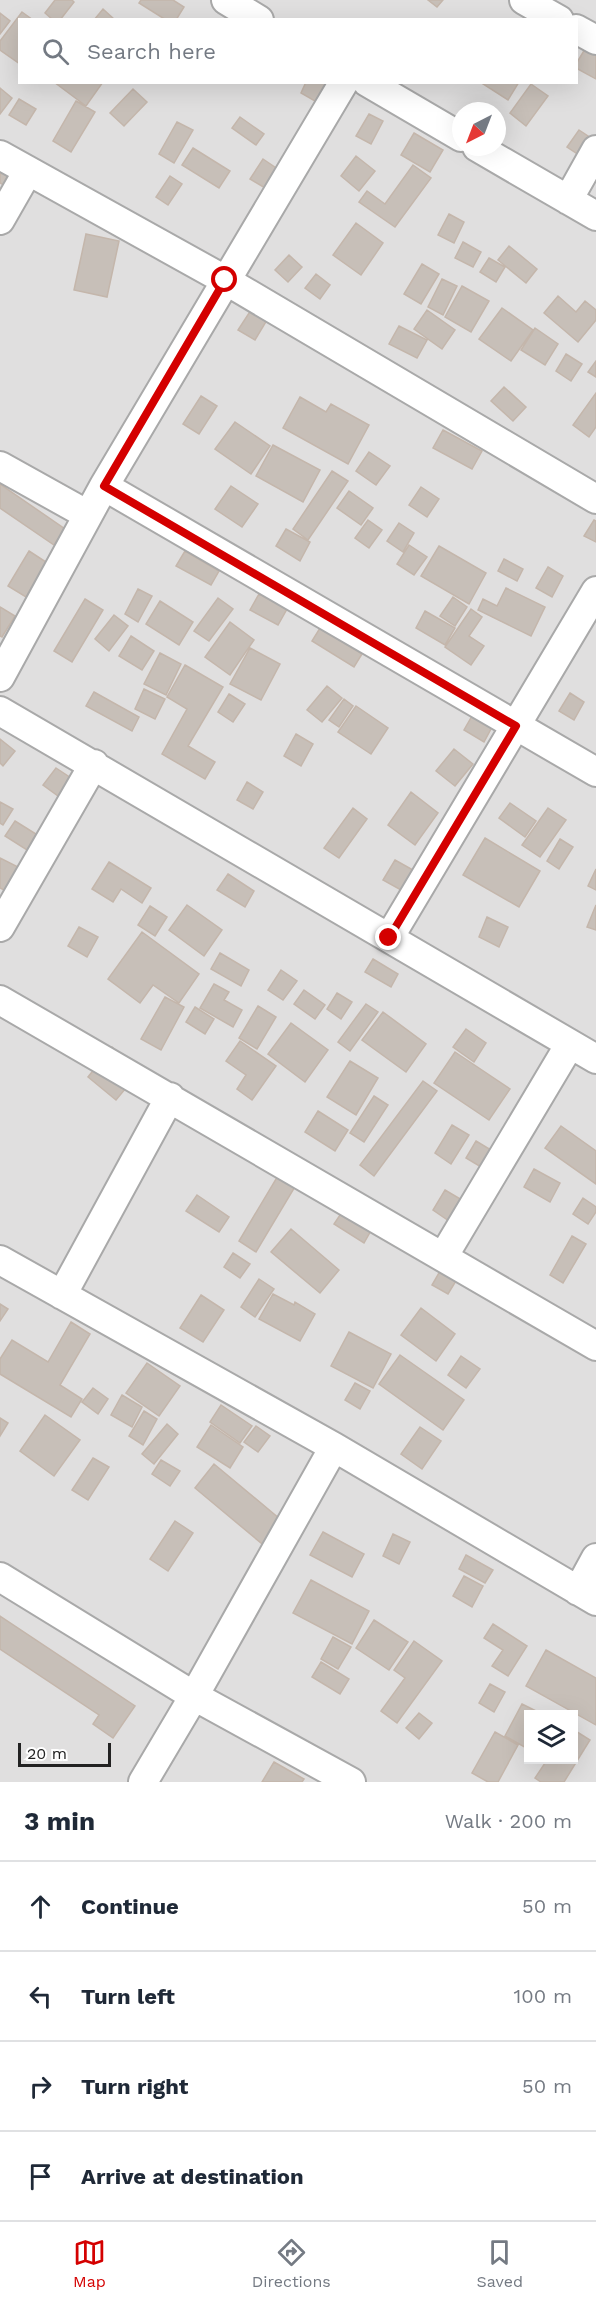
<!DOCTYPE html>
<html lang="en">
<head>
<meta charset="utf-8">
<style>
	:root { --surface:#fff; --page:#f2f2f3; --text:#1f2937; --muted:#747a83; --line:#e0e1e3; --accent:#d40000 }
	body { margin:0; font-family:"Work Sans",sans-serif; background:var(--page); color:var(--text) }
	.controls { position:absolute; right:18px; bottom:18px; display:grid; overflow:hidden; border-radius:0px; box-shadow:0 6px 24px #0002 }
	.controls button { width:54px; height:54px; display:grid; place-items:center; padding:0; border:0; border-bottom:2px solid var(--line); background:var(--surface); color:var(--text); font:30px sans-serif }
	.compass { position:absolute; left:452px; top:102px; width:54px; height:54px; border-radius:50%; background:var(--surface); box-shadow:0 6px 24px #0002; rotate:222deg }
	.scale { position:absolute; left:18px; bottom:15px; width:93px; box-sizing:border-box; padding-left:6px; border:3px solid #222; border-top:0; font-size:16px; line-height:21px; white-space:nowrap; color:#222; -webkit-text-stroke:4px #fff; paint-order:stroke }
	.stop { position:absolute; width:18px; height:18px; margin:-14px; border:4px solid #d40000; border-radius:50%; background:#fff }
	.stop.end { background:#d40000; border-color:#fff; box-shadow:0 2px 6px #0008 }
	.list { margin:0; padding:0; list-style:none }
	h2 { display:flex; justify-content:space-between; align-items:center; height:78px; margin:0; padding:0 24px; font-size:26px }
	h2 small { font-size:20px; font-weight:400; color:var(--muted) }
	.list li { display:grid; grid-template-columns:39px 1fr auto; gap:18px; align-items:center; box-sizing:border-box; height:90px; padding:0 24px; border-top:2px solid var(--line) }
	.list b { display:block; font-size:22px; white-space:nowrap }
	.list em { font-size:20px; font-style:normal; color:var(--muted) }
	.icon { flex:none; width:33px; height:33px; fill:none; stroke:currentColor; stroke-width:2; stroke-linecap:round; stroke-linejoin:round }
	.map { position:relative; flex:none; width:596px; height:1782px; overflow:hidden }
	.search { position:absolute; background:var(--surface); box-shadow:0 6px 24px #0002; left:18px; right:18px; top:18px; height:66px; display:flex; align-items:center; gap:15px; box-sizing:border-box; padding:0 21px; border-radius:0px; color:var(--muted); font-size:22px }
	.sheet { height:438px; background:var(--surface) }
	nav { display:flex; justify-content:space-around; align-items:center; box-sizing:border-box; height:84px; border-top:2px solid var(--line); background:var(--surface); font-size:16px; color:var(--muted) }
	nav a { display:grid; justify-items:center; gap:3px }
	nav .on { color:var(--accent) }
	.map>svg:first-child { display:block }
</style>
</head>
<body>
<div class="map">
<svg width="596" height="1782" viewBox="0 0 596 1782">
	<rect width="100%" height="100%" fill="#f2efe9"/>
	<!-- residential -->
	<path fill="#e0dfdf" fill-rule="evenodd" d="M0 0H596V1782H0ZM20 20H576V82H20ZM461 111H497V147H461ZM528 1714H574V1760H528Z"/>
	<!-- building -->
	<path fill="#c7bfb8" stroke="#c4b6ab" stroke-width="1.5" d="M55 0H72L74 2 60 20H53L45 13Z
		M141 0H173L184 7 176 20H166L139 3Z
		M428 0H443L437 7Z
		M103 9 115 20H94Z
		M22 12 33 20H20V64L0 50V41Z
		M0 13 10 21 0 34Z
		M585 49 596 54V79L576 68V64Z
		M54 82H103L86 106Z
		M306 82H341L327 108 301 93Z
		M480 82H519L508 100Z
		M531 84 548 96 526 126 510 113Z
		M0 88 12 98 0 114Z
		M133 89 147 102 124 126 110 113Z
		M19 99 36 109 26 125 9 115Z
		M76 101 95 112 71 152 53 141Z
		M369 114 383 121 371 144 356 136Z
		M240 117 264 134 256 145 232 128Z
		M177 122 193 130 174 163 159 154Z
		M579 130 594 140 582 157 567 147Z
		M414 133 443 150 430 172 401 155Z
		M193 148 230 171 219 188 182 165Z
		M356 156 375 171 359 191 341 176Z
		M263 159 282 172 270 191 250 179Z
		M413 165 431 178 395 227 359 202 367 191 385 204Z
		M5 167 23 178 15 192 0 183V175Z
		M170 176 182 184 168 205 156 197Z
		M449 214 464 222 454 243 438 235Z
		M356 223 383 243 361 275 333 255Z
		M86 234 119 241 107 297 74 290Z
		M463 242 481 252 473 267 455 258Z
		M509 246 537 269 526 283 498 260Z
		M289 255 302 267 288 282 275 270Z
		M489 258 505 267 496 282 480 272Z
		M422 264 439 274 421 304 404 294Z
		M316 274 330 285 320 299 305 288Z
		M442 279 457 286 443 315 428 307Z
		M462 286 489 301 471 332 445 317Z
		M558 296 576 312 585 301 596 310V320L578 342 544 313Z
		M502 308 533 330 511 361 479 339Z
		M251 310 267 320 255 340 238 330Z
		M427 310 455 330 442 349 414 329Z
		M399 326 427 340 417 358 389 344Z
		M535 328 558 344 545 365 521 350Z
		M566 354 582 364 571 381 556 371Z
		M596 361V377L588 372Z
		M504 387 526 407 513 421 491 401Z
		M596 393V427L589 437 573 425Z
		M201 396 217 406 199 434 183 424Z
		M300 397 326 412 331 404 369 425 348 464 283 428Z
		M235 422 270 446 251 474 215 449Z
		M443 430 482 451 472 469 433 448Z
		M273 445 320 470 303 502 256 476Z
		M369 452 390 466 376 485 356 471Z
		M332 471 348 481 308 540 293 529Z
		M0 484 65 529 54 545 0 508Z
		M231 486 258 504 242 527 215 509Z
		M421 487 439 499 427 517 409 505Z
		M349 491 373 508 361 525 337 508Z
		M368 520 382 530 369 548 355 538Z
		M594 520 596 521V542L584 536Z
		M399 523 414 533 403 552 387 541Z
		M286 529 310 542 300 561 276 546Z
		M409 545 427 557 414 575 397 564Z
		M439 546 486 573 469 604 421 576Z
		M29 551 46 562 26 597 8 586Z
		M185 551 219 571 211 585 176 566Z
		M504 559 523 569 517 581 498 571Z
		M548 567 563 576 552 597 536 588Z
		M506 588 545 607 531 636 478 610 483 599 497 606Z
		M138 589 152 596 138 622 125 614Z
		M259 594 287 609 278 625 250 610Z
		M453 597 467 607 455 626 440 616Z
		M218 598 233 609 209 641 194 631Z
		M85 599 103 610 72 662 54 651Z
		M160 601 193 622 179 645 146 624Z
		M0 607 15 616 2 637 0 636Z
		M471 609 482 617 469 636 484 646 471 665 445 647Z
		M425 611 455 628 445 645 416 628Z
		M114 615 128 626 109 651 95 639Z
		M230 622 254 640 230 675 205 657Z
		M320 628 362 654 354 667 312 641Z
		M131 636 154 651 142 670 119 656Z
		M250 648 280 664 261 700 230 684Z
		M160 653 181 664 166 695 144 684Z
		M185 665 223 687 188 746 215 762 205 779 162 754 187 709 167 697Z
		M327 686 342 698 322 722 307 710Z
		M144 689 165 699 155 719 135 709Z
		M94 692 139 717 132 731 86 706Z
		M570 693 584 702 574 720 559 711Z
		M229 694 245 704 233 722 218 712Z
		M344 699 353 706 339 727 329 720Z
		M356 706 388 728 371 754 338 732Z
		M472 716 492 727 484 742 464 730Z
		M296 734 313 744 301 766 284 756Z
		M0 739 15 751 3 766 0 763Z
		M454 749 473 764 455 786 436 771Z
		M56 768 71 778 58 796 43 785Z
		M247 782 263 792 253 809 237 800Z
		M411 792 438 813 415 845 388 825Z
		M0 802 13 809 3 825 0 823Z
		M510 803 536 821 525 837 499 818Z
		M353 808 367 819 339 858 324 848Z
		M548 808 566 820 540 857 522 845Z
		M15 821 36 834 27 850 5 836Z
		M485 838 540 871 519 907 463 875Z
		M560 839 573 847 559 869 547 861Z
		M0 858 18 867 6 891 0 888Z
		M395 860 413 870 401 890 383 880Z
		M109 862 151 888 142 903 121 889 113 902 92 889Z
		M596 869V890L588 886Z
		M228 874 254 891 245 907 217 890Z
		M187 905 222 930 204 956 169 930Z
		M596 905V930L587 927Z
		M150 906 167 917 155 936 138 925Z
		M487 917 508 927 499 947 479 937Z
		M79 927 98 937 87 957 68 946Z
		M142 932 199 974 179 1003 153 985 140 1003 108 979Z
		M220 953 249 970 241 986 211 969Z
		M373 959 398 974 391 987 365 972Z
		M281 970 297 981 283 1000 268 990Z
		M214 984 229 992 224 1000 242 1010 233 1027 200 1008Z
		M304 990 325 1005 315 1019 294 1004Z
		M337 993 352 1002 341 1019 327 1009Z
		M165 997 184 1007 161 1050 141 1039Z
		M366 1004 378 1012 350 1051 338 1042Z
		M258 1006 276 1017 257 1049 239 1038Z
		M195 1007 214 1019 205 1034 186 1022Z
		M383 1012 426 1044 406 1072 362 1040Z
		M291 1023 328 1050 305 1082 268 1054Z
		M466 1029 486 1043 474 1062 453 1047Z
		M240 1041 276 1066 252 1100 237 1089 246 1075 226 1061Z
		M112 1047 140 1071 116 1100 88 1077Z
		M455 1052 510 1089 489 1120 434 1083Z
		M350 1061 378 1078 356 1115 327 1097Z
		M423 1081 437 1091 374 1176 360 1165Z
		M374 1096 388 1105 364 1142 350 1133Z
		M318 1111 348 1130 335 1151 305 1132Z
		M452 1125 469 1135 451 1164 435 1153Z
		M561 1126 596 1151V1184L545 1148Z
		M476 1141 491 1150 481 1167 466 1158Z
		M534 1169 560 1183 550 1202 524 1187Z
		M279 1174 296 1185 256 1252 239 1241Z
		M445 1190 462 1200 449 1221 433 1210Z
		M197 1195 229 1217 219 1232 186 1211Z
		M583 1198 596 1207V1212L588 1224 573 1214Z
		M344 1209 373 1227 364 1243 334 1224Z
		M291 1229 339 1270 320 1293 271 1252Z
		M572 1236 586 1244 563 1283 550 1275Z
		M233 1253 250 1264 240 1278 224 1267Z
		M443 1266 459 1276 448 1294 432 1285Z
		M259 1279 274 1289 255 1317 241 1307Z
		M273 1294 294 1305 295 1302 315 1314 300 1341 259 1319Z
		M201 1295 224 1310 203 1342 180 1328Z
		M0 1304 8 1309 0 1321Z
		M421 1308 455 1334 436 1361 401 1335Z
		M71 1322 90 1334 60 1385 82 1399 71 1417 0 1374V1359L12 1340 48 1362Z
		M349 1332 391 1354 373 1388 331 1366Z
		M400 1355 464 1400 443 1430 379 1384Z
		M461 1356 480 1369 466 1388 448 1375Z
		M147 1363 180 1386 159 1416 126 1393Z
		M355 1383 370 1391 360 1409 345 1400Z
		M93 1388 108 1399 98 1414 82 1402Z
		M122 1395 142 1407 132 1427 111 1415Z
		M221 1405 252 1426 240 1443 210 1422Z
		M144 1411 157 1419 143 1445 129 1436Z
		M45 1415 80 1440 54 1476 20 1451Z
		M0 1418 8 1423 0 1436Z
		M167 1424 178 1434 154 1464 142 1454Z
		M211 1425 243 1447 230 1468 197 1447Z
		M256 1426 270 1436 258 1452 244 1442Z
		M420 1427 441 1441 422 1469 401 1454Z
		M93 1458 109 1467 88 1500 72 1490Z
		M161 1460 180 1471 170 1486 152 1474Z
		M214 1464 286 1524 267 1548 195 1488Z
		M175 1521 193 1533 168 1571 150 1559Z
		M323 1532 364 1554 352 1577 310 1555Z
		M393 1534 410 1542 399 1564 383 1556Z
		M466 1555 493 1570 485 1583 459 1569Z
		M464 1576 483 1586 472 1607 453 1596Z
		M311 1580 369 1611 352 1644 293 1613Z
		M0 1616 135 1706 113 1738 93 1724 99 1715 0 1649Z
		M374 1620 408 1642 389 1670 356 1648Z
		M493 1624 527 1646 508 1676 492 1666 503 1650 484 1638Z
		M333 1637 351 1647 338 1669 321 1659Z
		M414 1641 442 1661 397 1723 381 1711 405 1678 394 1670Z
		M546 1650 596 1678V1725L526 1686Z
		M321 1662 349 1679 340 1694 312 1677Z
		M490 1684 505 1692 494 1712 479 1703Z
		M522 1704 542 1714H528V1749L505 1736Z
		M419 1713 432 1723 419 1739 406 1728Z
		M574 1730 590 1740 564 1782H541L535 1778 547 1760H574Z
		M495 1732 518 1745 498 1782H488L472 1773Z
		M274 1762 304 1779 302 1782H262Z"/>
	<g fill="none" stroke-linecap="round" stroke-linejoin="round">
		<!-- street casing -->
		<g stroke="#a9a9a9" stroke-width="32">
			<path id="street" d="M226 0 259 20
				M524 0 559 20
				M576 29 596 40
				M367 82 461 137
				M477 147 596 216
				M0 155 225 280 596 499
				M568 200 596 150
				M0 220 28 171
				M0 466 88 515
				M104 486 596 772
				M0 677 104 486 344 82
				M0 711 596 1059
				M0 927 94 764
				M389 938 596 591
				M0 1000 596 1346
				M443 1257 570 1044
				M0 1260 334 1447 596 1601
				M62 1295 170 1097
				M0 1577 194 1696 351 1782
				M578 1591 596 1558
				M143 1782 194 1696 334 1447"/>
		</g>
		<!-- street -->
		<use href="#street" stroke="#fff" stroke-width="28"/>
	</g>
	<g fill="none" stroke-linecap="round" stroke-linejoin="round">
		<!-- route -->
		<path stroke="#d40000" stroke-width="8" d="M225 280 104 486 516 726 389 938"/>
	</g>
</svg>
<div class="controls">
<button><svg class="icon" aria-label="layers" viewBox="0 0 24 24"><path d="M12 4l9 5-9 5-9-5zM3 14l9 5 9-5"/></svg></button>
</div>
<svg class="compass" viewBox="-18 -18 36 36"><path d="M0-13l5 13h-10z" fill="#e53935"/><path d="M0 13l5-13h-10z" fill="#747a83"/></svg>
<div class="scale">20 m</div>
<div class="stop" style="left:225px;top:280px"></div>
<div class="stop end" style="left:389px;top:938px"></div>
<div class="search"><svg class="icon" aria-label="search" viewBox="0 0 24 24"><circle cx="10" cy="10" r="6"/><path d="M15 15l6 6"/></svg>Search here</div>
</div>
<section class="sheet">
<h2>3 min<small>Walk · 200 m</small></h2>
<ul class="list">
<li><svg class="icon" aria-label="ahead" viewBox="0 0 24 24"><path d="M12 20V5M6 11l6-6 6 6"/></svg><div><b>Continue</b></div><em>50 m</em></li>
<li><svg class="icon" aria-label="left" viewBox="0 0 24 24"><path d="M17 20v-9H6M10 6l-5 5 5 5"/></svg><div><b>Turn left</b></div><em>100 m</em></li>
<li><svg class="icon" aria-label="right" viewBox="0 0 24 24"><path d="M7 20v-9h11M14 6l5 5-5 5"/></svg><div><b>Turn right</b></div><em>50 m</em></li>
<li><svg class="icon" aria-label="arrive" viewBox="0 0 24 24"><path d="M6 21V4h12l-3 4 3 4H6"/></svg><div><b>Arrive at destination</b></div></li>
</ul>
</section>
<nav>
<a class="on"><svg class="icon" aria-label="map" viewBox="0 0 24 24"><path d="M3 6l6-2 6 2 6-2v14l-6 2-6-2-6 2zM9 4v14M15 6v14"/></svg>Map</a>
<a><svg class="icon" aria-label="directions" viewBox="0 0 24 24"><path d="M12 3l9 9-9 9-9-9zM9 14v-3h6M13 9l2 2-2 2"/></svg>Directions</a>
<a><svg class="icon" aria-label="saved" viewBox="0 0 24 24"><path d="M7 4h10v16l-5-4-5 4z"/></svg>Saved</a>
</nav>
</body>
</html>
